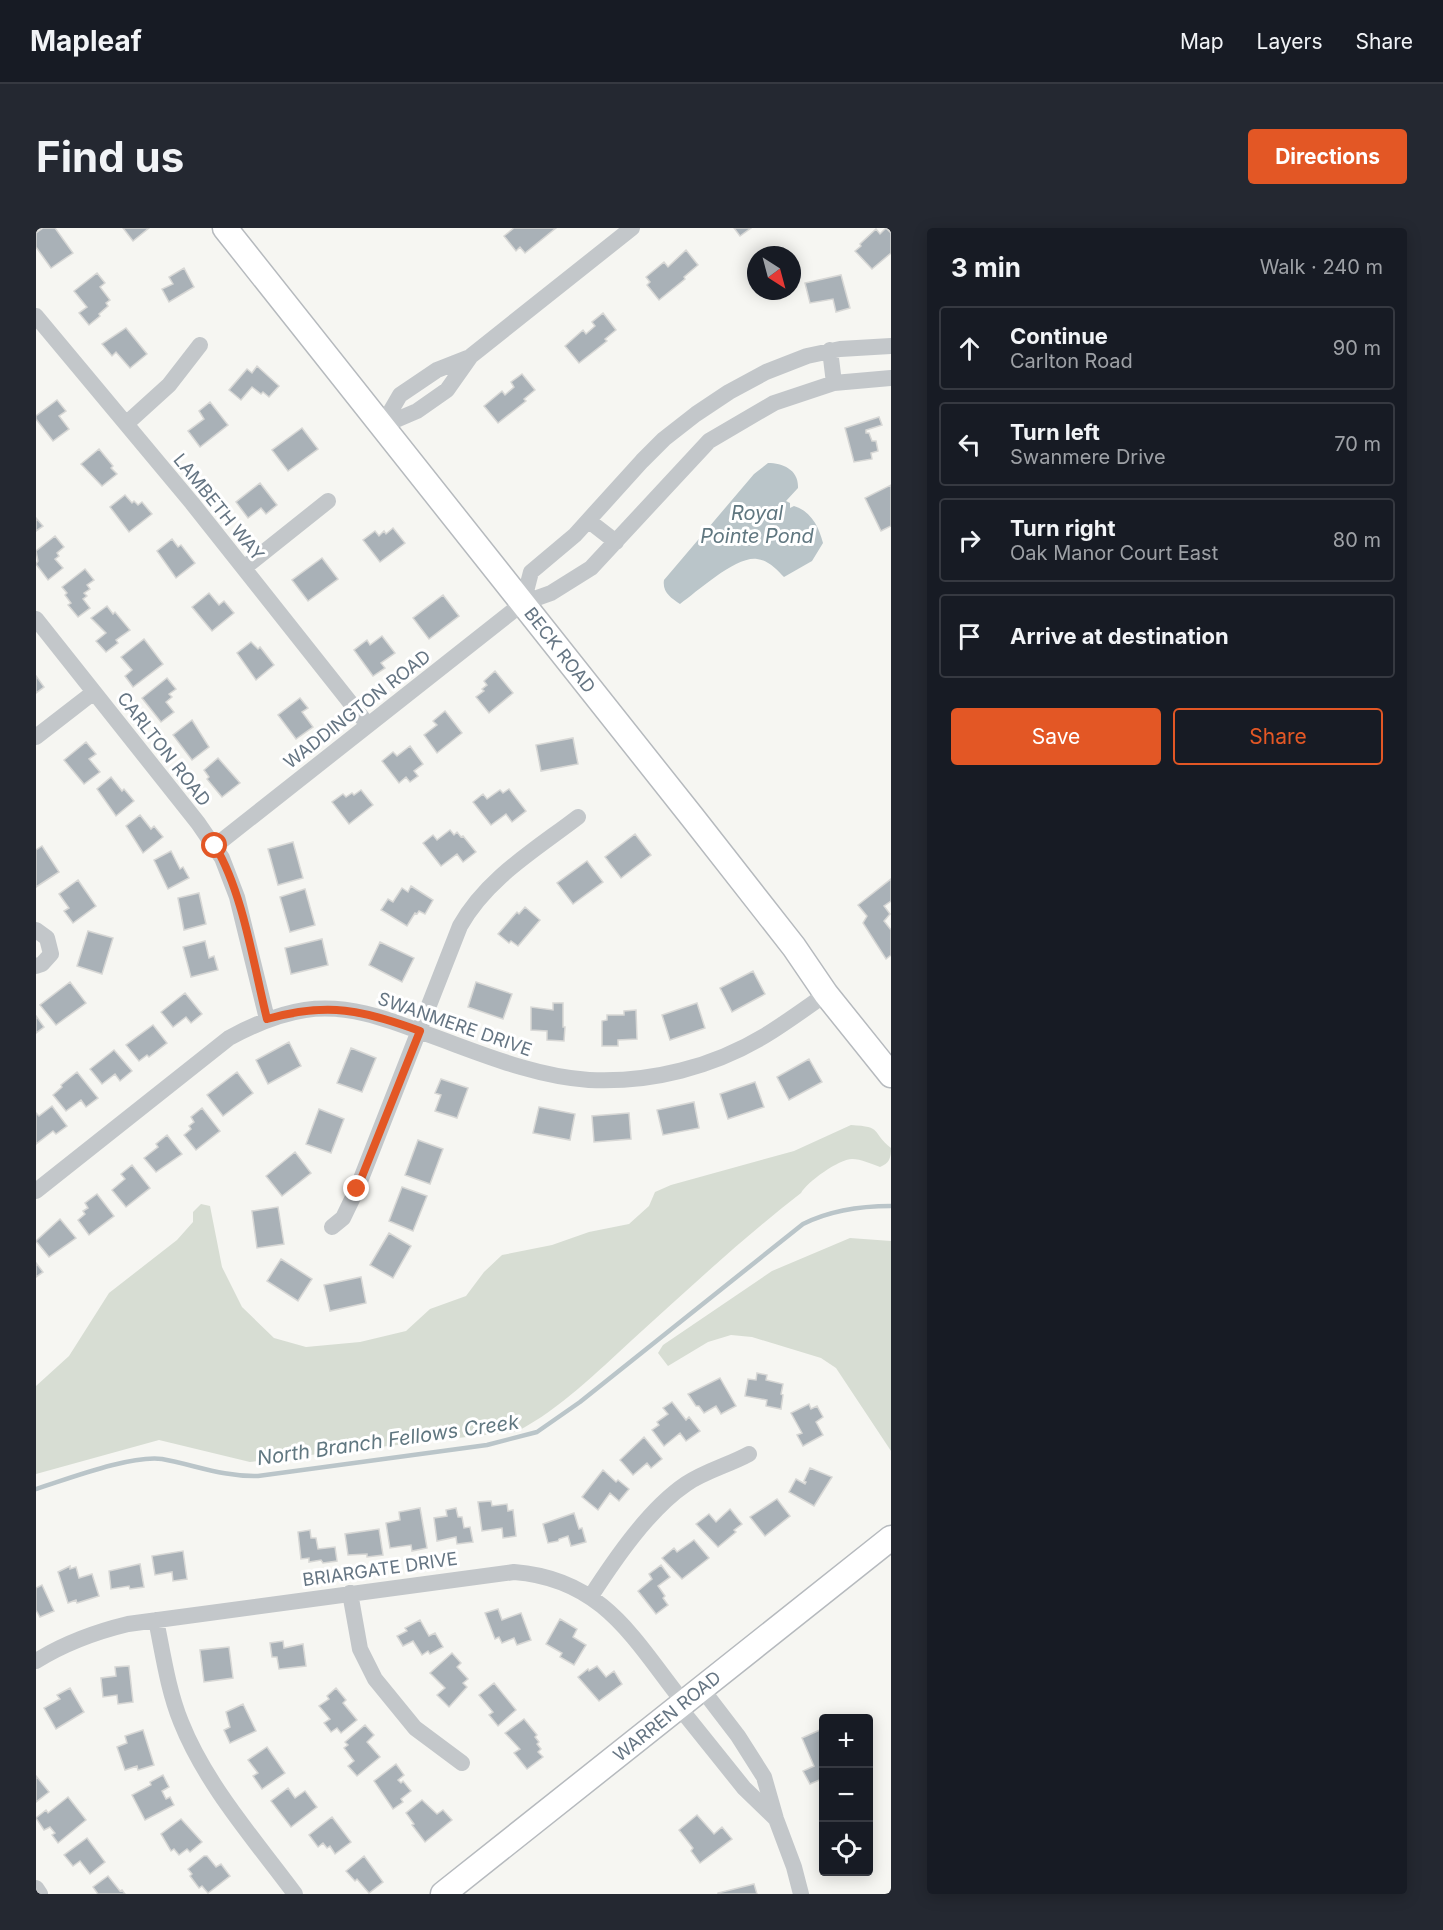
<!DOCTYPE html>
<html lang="en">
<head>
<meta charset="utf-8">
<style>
	:root { --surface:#171b24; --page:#242831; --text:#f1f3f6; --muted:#9ea1a6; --line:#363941; --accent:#e35725 }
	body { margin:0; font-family:Inter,sans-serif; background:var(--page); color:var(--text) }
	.controls { position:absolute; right:18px; bottom:18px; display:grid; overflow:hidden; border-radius:6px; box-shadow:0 3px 15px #0003 }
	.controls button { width:54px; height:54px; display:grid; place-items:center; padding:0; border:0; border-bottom:2px solid var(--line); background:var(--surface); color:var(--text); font:30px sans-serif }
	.compass { position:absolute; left:711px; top:18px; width:54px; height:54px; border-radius:50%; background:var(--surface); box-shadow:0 3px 15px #0003; rotate:144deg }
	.stop { position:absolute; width:18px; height:18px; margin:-14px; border:4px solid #e35725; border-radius:50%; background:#fff }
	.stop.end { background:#e35725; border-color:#fff; box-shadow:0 2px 6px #0008 }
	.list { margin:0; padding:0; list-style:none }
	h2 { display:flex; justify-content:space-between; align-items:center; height:78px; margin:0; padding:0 24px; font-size:26px }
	h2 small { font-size:20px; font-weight:400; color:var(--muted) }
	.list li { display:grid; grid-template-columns:39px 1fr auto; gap:18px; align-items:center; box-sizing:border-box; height:84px; margin:0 12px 12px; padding:0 12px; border:2px solid var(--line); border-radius:6px }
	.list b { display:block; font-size:22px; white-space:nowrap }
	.list p { margin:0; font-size:20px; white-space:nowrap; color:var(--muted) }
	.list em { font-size:20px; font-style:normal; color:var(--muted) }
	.actions { display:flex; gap:12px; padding:18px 24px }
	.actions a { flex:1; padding:14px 0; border:2px solid var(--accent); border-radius:6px; text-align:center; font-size:21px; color:var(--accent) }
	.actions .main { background:var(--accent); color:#fff }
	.icon { flex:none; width:33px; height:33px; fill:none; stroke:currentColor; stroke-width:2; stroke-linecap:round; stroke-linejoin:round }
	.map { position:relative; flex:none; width:855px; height:1666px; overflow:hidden; border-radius:6px }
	header { display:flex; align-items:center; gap:36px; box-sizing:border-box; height:84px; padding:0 30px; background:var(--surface); border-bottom:2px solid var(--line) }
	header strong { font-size:28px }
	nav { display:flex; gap:33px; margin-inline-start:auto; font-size:21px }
	.intro { display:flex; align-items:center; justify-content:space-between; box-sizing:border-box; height:144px; padding:0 36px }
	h1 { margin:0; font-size:42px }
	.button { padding:15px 27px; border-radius:6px; background:var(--accent); color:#fff; font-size:21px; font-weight:700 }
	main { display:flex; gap:36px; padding:0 36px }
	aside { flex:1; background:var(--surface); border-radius:6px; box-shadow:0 3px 15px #0003 }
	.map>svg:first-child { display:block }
</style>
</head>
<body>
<header>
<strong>Mapleaf</strong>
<nav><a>Map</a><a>Layers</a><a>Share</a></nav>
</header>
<div class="intro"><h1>Find us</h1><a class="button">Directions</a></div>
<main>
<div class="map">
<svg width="855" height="1666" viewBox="0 0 855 1666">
	<rect width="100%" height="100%" fill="#f6f6f2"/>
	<!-- green -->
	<path fill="#d7ddd3" d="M815 897C848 899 834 903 855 920 855 931 853 935 844 939 836 936 825 931 816 931 803 931 771 954 765 965 706 1011 651 1062 596 1112 560 1145 525 1180 482 1203L214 1234 123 1212 0 1246V1158L33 1128 73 1065 141 1012 157 994V984L165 976 174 978 186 1039 206 1079 238 1110 270 1119 324 1114 370 1103 394 1081 430 1068 448 1044 466 1027 516 1017 553 1004 593 996 613 978 619 964 635 957 758 923Z
		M814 1010 855 1013V1223L800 1140 785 1130 716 1109 695 1107 672 1114 632 1138 622 1125 627 1117 736 1043Z"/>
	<!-- water -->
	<path fill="#bac5c9" d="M732 235C747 235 763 242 762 260L750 273 754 275V280L758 278C775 283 783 299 787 315L776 333 748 349C740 341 732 332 721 331 700 328 662 363 644 376 635 370 626 364 628 352L718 246Z"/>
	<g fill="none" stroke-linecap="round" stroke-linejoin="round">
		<!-- stream -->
		<path stroke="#bac5c9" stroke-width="4.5" d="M0 1261C32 1251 94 1227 126 1231 159 1237 187 1249 222 1248L451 1217 501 1204 544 1174 767 996C795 982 824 978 855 978"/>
	</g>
	<!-- building -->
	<path fill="#a9b1b7" stroke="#d7d7d5" stroke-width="1.5" d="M7 0H19L37 25 15 40 0 19V5Z
		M87 0H113L97 13Z
		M478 0H520L489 25 484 19 480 23 468 8Z
		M698 0H715L704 8Z
		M850 0 855 5V25L836 41 819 23 825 18 824 16 840 1 844 6Z
		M650 22 662 37 648 49 649 51 623 72 611 57 614 54 610 49 628 34 632 39Z
		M148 40 158 59 133 74 126 61 137 56 133 49Z
		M61 45 69 55 64 59 74 72 70 75 72 78 63 86 64 88 53 97 43 85 51 79 38 63Z
		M805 47 814 80 800 84 797 71 774 75 769 55Z
		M567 85 580 102 569 111 571 113 543 135 529 118 547 102 550 106 559 98 556 94Z
		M90 100 111 126 94 140 80 124 76 128 66 116Z
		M221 138 243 158 233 169 227 164 225 166 216 159 205 172 193 162 211 141 216 145Z
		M486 146 499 162 488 171 490 173 462 195 448 178 466 163 469 167 478 159 475 154Z
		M21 172 30 183 23 188 33 201 17 213 0 191V188Z
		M174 174 192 197 164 219 152 203 168 191 163 183Z
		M843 189 846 197 830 202V205H833L836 213H840L842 223 835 225 836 231 818 234 809 200Z
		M266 200 282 221 252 243 236 222Z
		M63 221 77 238 75 240 81 246 66 258 45 236Z
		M224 255 241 277 230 286 225 280 212 290 200 274Z
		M855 257V298L845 303 829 270Z
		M89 267 96 275 98 273 102 277 106 274 116 286 93 304 74 279Z
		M0 290 7 298 0 303Z
		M357 300 369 315 344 334 327 312 339 303 343 308 348 303 350 306Z
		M19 308 28 319 21 325 23 328 19 331 27 340 12 352 0 336 2 333 0 323Z
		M136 311 142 319 145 317 159 335 140 350 121 323Z
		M286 330 302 351 272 373 256 352Z
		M49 341 58 352 51 357 54 361 48 365 51 368 47 371 54 380 42 389 32 377 35 375 29 367 31 365 26 359Z
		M173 365 183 377 188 373 198 385 176 403 156 379Z
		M407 367 423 388 393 411 377 390Z
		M71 378 77 386 79 384 94 402 80 412 82 415 70 424 60 413 70 405 55 390Z
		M346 408 359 425 345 435 349 440 337 448 318 422 331 412 334 417Z
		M108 411 127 436 97 459 89 448 96 442 85 429Z
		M215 414 222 421 224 419 238 437 220 452 201 425Z
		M459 443 477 465 453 485 440 469 448 463 446 461 451 457 448 453Z
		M0 448 8 459 0 465Z
		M131 450 140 461 133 466 136 469 130 474 138 484 125 494 106 470Z
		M264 470 272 480 266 484 277 499 260 511 242 487Z
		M409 483 426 505 401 525 388 507 401 497 397 493Z
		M156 492 173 519 156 532 137 507Z
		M537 510 542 536 505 543 500 517Z
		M50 514 60 526 53 531 64 544 48 556 28 532Z
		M374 518 387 536 378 543 382 548 374 554 370 549 363 555 346 533 357 524 361 528Z
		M182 530 204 555 186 569 171 551 173 549 168 542Z
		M75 549 86 563 88 561 98 573 80 588 61 561Z
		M473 561 490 583 476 594 470 586 455 597 437 574 447 566 451 571 464 562 467 565Z
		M325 562 337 577 313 596 296 574 307 566 310 569 316 565 318 567Z
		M104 587 115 601 118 598 127 609 107 625 90 598Z
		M414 602 418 607 421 604 425 609 427 608 440 624 427 634 421 626 405 638 387 615 397 607 401 612Z
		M599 606 615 627 585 650 569 629Z
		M257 614 267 650 242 657 232 621Z
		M6 618 23 644 0 659V622Z
		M135 623 144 641 147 639 153 650 132 661 118 632Z
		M551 633 567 654 537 676 521 655Z
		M855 651V673L848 678 854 686 848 693 855 702V727L850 731 827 695 831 688 822 677Z
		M42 652 60 678 37 695 28 683 33 680 23 666Z
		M375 658 397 672 389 686 383 683 381 686 379 685 371 698 345 682 352 671 357 674 366 660 372 664Z
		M269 661 279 697 254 704 244 669Z
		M163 665 170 696 148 702 142 670Z
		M489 679 504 692 482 718 475 713 473 715 462 706 481 684 483 686Z
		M52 703 77 710 66 746 41 738Z
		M286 711 292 737 255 746 249 720Z
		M169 713 173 730 178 728 182 742 155 749 147 719Z
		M344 714 378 730 366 754 333 737Z
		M717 743 729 766 696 784 684 760Z
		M34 754 50 775 20 797 4 777Z
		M440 754 476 766 467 791 432 779Z
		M149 765 166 786 155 795 150 789 137 799 125 784Z
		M517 775H527V799H529L528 813 511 812V803L495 802V779L517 782Z
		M661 775 669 800 634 812 626 787Z
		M600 782 601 811 582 812V818H566V793L571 792V787H588V783Z
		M0 788 8 799 0 805Z
		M117 797 131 815 113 829 111 827 103 833 90 817Z
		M253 814 265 838 232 856 220 832Z
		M315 820 340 830 326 864 301 855Z
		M78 822 96 843 84 853 79 846 66 856 54 841Z
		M773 831 786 854 753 872 741 849Z
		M41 844 62 870 50 879 45 872 30 883 17 867 26 859 25 857Z
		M201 844 217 865 187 888 171 867Z
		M405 851 432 860 421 890 399 883 405 867 399 865Z
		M719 854 728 879 692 891 684 866Z
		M658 874 663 900 627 907 621 882Z
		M16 878 31 898 20 906 17 903 0 916V885L3 888Z
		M503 879 539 886 534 912 497 905Z
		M166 880 184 903 160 922 148 907 155 901 153 898 158 894 155 889Z
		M283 881 308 891 295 925 270 916Z
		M593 885 595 911 558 914 556 888Z
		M131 907 146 926 120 944 108 930 122 919 120 916Z
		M382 912 407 921 394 956 369 947Z
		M259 924 275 945 246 968 230 948Z
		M96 937 114 960 90 979 76 962 89 951 85 946Z
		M366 959 391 968 377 1003 353 993Z
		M61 966 78 988 53 1007 42 992 49 986 47 983 52 980 49 975Z
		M242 979 248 1016 221 1020 216 983Z
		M24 991 40 1010 13 1029 0 1013Z
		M353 1005 375 1018 357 1050 334 1037Z
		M245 1031 276 1051 262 1073 231 1053Z
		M0 1035 7 1044 0 1049Z
		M325 1049 330 1075 294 1083 288 1057Z
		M721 1145 731 1147 730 1152 747 1156 745 1166 747 1167 745 1181 730 1178 731 1172 709 1168 712 1151 720 1152Z
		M684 1150 700 1178 685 1186 680 1178 668 1185 663 1178H660L652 1166Z
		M636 1174 650 1192 653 1189 664 1203 650 1213 644 1205 628 1218 616 1202 623 1197 621 1194 632 1186 627 1180Z
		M773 1176 775 1181 781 1178 787 1189 780 1194 787 1207 767 1218 761 1207 766 1205 755 1185Z
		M608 1209 626 1231 615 1240 611 1235 597 1247 584 1232Z
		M774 1240 796 1249 778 1278 753 1264 760 1251 769 1256 770 1254 768 1253Z
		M567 1242 580 1254 582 1252 593 1261 583 1273 574 1265 562 1282 546 1269Z
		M741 1271 754 1288 729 1308 714 1289Z
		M455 1273 456 1278 471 1276 472 1283 477 1282 480 1308 467 1310 466 1300 446 1303 442 1274Z
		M384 1280 391 1320 376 1323 375 1317 354 1320 350 1295 364 1292 363 1284Z
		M420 1280 422 1289H426L428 1300 434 1299 437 1314 421 1316 420 1309 401 1313 398 1290 411 1288 410 1282Z
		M694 1281 706 1296 698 1302 700 1304 682 1319 660 1296 673 1286 680 1294Z
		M538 1285 543 1301 546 1300 550 1314 535 1318 532 1308 523 1311 522 1313 512 1315 507 1296Z
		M343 1301 347 1327 331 1329V1326L312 1327 309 1306Z
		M274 1302 275 1310H280L282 1321 299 1319 301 1333 287 1335 285 1332 273 1334V1330L265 1331 262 1304Z
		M658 1312 673 1330 646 1351 626 1330 638 1320 641 1324Z
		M147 1323 151 1351 137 1353 136 1344 119 1347 116 1328Z
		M104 1336 108 1359 94 1361 93 1358 75 1361 73 1343Z
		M625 1337 634 1349 622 1358 629 1368 627 1370 632 1377 620 1386 602 1363 616 1351 613 1346Z
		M34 1338V1341L40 1339 43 1350 56 1346 63 1368 41 1375 40 1372 32 1375 22 1344Z
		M6 1357 18 1383 4 1389 0 1382V1360Z
		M462 1381 466 1392 485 1385 495 1412 481 1417 478 1410 466 1415 463 1409 459 1411 449 1385Z
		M524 1391 541 1401 537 1409 550 1417 538 1437 524 1429 526 1425 510 1416Z
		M384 1392 393 1408 399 1405 407 1419 394 1426 392 1423 386 1427 377 1413 367 1418 361 1408 371 1403 369 1400Z
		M247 1413 248 1420 267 1416 270 1438 243 1441 241 1429H236L234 1415Z
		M193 1419 197 1450 168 1454 164 1422Z
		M416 1425 425 1435 421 1439 432 1451 427 1455 431 1459 413 1479 401 1467 409 1460 394 1445Z
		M93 1438 97 1474 82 1476 81 1467 67 1469 65 1450 80 1448 79 1439Z
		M561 1438 570 1449 578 1443 586 1456 563 1473 542 1449 552 1441 553 1443Z
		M458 1455 480 1482 462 1498 453 1487 457 1484 443 1467Z
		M34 1460 48 1484 20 1501 8 1480 24 1471 21 1467Z
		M300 1460 310 1472 307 1475 321 1492 305 1505 301 1500 295 1504 288 1495 294 1491 283 1478 293 1471 291 1468Z
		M207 1476 220 1503 194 1515 188 1502 194 1499 190 1484Z
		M488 1491 501 1507 499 1509 503 1514 501 1516 505 1521 502 1524 507 1529 491 1541 478 1525 484 1521 469 1505Z
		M329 1497 338 1507 331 1514 344 1529 321 1548 312 1538 318 1533 308 1520 312 1517 309 1514Z
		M786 1501 788 1505V1550L774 1556 767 1543 778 1538 766 1510Z
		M107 1502 118 1537 102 1542 101 1538 89 1542 81 1519 91 1515 89 1508Z
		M231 1519 249 1545 226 1561 217 1548 222 1545 212 1532Z
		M360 1536 368 1547 362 1552 365 1555 367 1553 375 1563 365 1571 367 1574 357 1581 338 1553Z
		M127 1547 133 1559 126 1563 130 1571 134 1569 138 1577 109 1592 96 1567 115 1557 114 1554Z
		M0 1548 13 1564 0 1574Z
		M252 1560 259 1570 269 1563 281 1579 255 1599 235 1573Z
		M32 1569 50 1592 22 1615 16 1607 19 1605 14 1599 8 1602 0 1590 10 1582 12 1585Z
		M386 1572 401 1586 407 1582 416 1592 389 1614 376 1597 378 1596 370 1585Z
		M661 1587 678 1606 686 1599 696 1611 664 1635 655 1623 657 1620 643 1602Z
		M296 1589 315 1614 299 1626 294 1618 291 1620 287 1615 282 1619 273 1607Z
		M145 1591 166 1614 154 1624 151 1621 143 1627 138 1621 135 1623 125 1606Z
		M51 1610 69 1634 54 1646 44 1633 37 1638 28 1627Z
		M168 1628H171L180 1639 185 1636 194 1648 172 1665 166 1658 163 1660 154 1648 156 1646 152 1641Z
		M328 1628 347 1654 333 1665 321 1651 319 1653 310 1643Z
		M72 1648 84 1663 86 1662 89 1666H62L57 1659Z
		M718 1656 721 1666H682V1665Z"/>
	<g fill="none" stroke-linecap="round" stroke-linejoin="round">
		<!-- secondary casing -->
		<g stroke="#b6babe" stroke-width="27">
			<path id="secondary" d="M189 0 657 590 758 719 790 766 855 847
				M407 1666 855 1310"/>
		</g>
		<!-- street -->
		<path stroke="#c3c7ca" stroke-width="16" d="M0 88 156 275 332 497
			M794 122 798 155
			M90 196 133 157 164 117
			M346 198 381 183 411 162 435 128 596 0
			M346 198 364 167 401 142 434 129
			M553 293 580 314
			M208 340 292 273
			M487 375 495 344 539 307 606 233 628 211 660 186 693 164 730 144 771 128 804 121 855 118
			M0 391 162 595 186 630 201 669 231 791
			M0 509 58 464
			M179 618 487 375 515 365 555 340 673 213 738 175 798 155 855 150
			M0 702 11 710 15 726 6 736 0 738
			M0 963 193 810C217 797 242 786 269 782 311 776 349 790 388 805 442 824 495 848 553 852 615 855 677 839 730 807 751 794 770 780 790 766
			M296 999 307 990 321 961 424 698C451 650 499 622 542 589
			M314 1365 324 1421 339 1451 379 1500 426 1535
			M555 1368C579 1331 613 1281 650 1256 669 1243 693 1237 713 1226
			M120 1392C127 1426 132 1462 145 1494 170 1557 219 1612 259 1666
			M0 1433C29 1415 59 1404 92 1396L478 1344C568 1351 598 1412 648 1475
			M666 1461 702 1508 728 1549 740 1591 758 1639 765 1666
			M643 1479 708 1560 739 1590
			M0 1660 4 1666"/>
		<!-- secondary -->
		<use href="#secondary" stroke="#fff" stroke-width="24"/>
	</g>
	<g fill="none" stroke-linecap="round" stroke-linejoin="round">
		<!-- route -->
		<path stroke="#e35725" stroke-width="8" d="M179 618C207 664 218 739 231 791 292 774 327 782 384 803L321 961"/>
	</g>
	<g text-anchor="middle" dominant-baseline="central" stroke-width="6" stroke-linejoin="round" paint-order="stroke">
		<!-- street labels -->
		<g font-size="18" fill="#657583" stroke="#fff">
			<text transform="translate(183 279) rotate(51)">LAMBETH WAY</text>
			<text transform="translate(524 422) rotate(52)">BECK ROAD</text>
			<text transform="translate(321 481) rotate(-38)">WADDINGTON ROAD</text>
			<text transform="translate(128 521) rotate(52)">CARLTON ROAD</text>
			<text transform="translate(419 796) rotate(19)">SWANMERE DRIVE</text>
			<text transform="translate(344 1341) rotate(-8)">BRIARGATE DRIVE</text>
			<text transform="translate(631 1488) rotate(-39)">WARREN ROAD</text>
		</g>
		<!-- water labels -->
		<g font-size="20" font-style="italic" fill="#607780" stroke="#fff">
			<text x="721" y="285">Royal<tspan x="721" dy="23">Pointe Pond</tspan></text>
			<text transform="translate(352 1212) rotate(-8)">North Branch Fellows Creek</text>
		</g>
	</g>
</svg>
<div class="controls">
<button>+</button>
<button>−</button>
<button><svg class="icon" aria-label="locate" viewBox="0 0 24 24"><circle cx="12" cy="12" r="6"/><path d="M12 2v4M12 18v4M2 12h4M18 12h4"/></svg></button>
</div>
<svg class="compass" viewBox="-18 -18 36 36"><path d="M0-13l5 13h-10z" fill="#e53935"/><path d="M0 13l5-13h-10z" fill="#9ea1a6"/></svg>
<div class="stop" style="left:179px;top:618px"></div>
<div class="stop end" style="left:321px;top:961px"></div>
</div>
<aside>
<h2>3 min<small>Walk · 240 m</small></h2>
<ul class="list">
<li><svg class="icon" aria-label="ahead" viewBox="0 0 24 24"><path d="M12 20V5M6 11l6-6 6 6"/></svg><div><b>Continue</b><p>Carlton Road</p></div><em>90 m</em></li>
<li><svg class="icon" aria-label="left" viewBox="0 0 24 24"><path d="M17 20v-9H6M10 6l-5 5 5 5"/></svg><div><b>Turn left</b><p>Swanmere Drive</p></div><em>70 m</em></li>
<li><svg class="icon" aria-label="right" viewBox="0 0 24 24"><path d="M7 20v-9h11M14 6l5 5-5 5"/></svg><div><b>Turn right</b><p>Oak Manor Court East</p></div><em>80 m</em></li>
<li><svg class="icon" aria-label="arrive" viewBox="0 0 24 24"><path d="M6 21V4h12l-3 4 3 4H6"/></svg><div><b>Arrive at destination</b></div></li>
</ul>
<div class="actions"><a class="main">Save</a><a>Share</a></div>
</aside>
</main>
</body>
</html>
